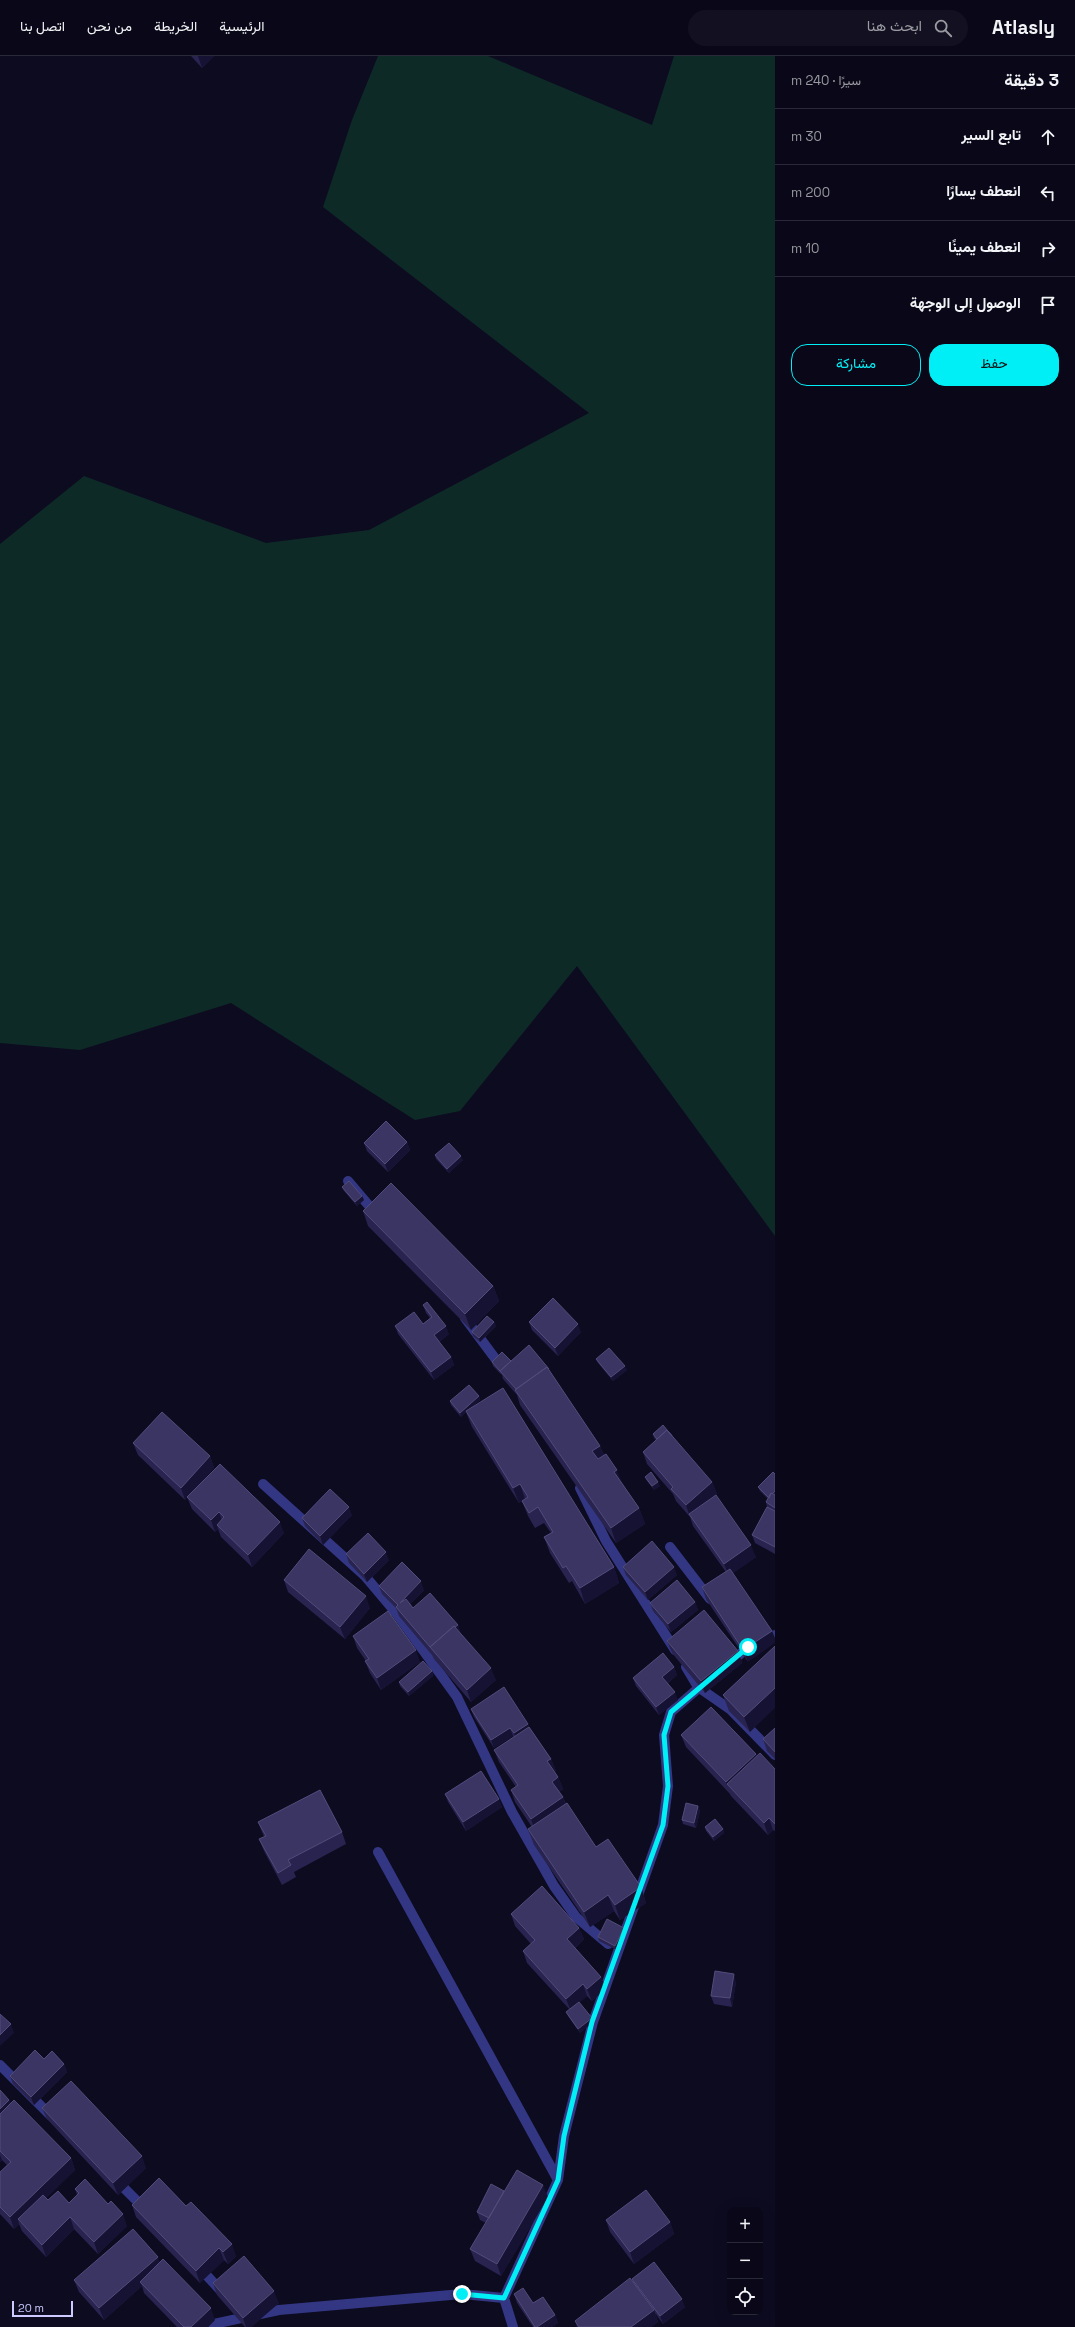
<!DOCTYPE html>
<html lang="ar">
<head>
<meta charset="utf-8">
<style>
	:root { --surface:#0a0818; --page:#131121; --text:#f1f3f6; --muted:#999aa2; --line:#2a2937; --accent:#00eef5 }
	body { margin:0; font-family:"Space Grotesk",Vazirmatn,sans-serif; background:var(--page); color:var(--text); direction:rtl }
	.controls { position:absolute; right:12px; bottom:12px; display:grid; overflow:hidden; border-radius:8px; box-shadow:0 4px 16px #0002 }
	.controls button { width:36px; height:36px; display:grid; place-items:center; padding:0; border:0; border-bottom:1px solid var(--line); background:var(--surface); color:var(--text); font:20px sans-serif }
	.scale { position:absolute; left:12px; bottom:10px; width:61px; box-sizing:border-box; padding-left:4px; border:2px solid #cdcaff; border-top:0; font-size:11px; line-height:14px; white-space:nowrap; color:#cdcaff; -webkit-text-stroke:3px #0d0b20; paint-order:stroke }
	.stop { position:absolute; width:12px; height:12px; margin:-9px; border:3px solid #00eef5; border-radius:50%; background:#fff }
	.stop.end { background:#00eef5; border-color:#fff; box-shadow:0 1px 4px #0008 }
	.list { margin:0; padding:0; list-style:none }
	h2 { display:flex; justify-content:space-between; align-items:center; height:52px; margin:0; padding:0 16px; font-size:17px }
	h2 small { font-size:13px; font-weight:400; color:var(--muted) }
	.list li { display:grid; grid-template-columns:26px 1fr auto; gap:12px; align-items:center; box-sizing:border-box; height:56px; padding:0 16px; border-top:1px solid var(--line) }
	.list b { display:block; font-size:15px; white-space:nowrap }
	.list em { font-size:13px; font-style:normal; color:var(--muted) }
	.actions { display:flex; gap:8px; padding:12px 16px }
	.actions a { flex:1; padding:9px 0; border:1px solid var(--accent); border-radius:16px; text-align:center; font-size:14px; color:var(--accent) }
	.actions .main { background:var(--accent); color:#111 }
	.icon { flex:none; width:22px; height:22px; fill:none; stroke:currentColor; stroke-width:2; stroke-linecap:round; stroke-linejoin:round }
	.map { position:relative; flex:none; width:775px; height:2271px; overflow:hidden; direction:ltr }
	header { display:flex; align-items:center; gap:24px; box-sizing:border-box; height:56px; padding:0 20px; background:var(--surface); border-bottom:1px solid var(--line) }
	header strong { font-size:19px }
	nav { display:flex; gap:22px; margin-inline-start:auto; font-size:14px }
	.search { width:280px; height:36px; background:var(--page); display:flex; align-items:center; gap:10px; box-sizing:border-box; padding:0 14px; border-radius:22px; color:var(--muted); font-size:15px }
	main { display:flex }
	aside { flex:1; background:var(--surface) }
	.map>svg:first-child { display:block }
</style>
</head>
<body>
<header>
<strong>Atlasly</strong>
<div class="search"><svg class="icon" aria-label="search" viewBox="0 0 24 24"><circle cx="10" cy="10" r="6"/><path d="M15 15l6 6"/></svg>ابحث هنا</div>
<nav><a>الرئيسية</a><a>الخريطة</a><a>من نحن</a><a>اتصل بنا</a></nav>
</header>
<main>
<aside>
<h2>3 دقيقة<small>سيرًا · 240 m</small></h2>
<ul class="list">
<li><svg class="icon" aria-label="ahead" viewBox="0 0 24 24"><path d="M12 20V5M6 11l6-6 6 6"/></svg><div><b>تابع السير</b></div><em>30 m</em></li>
<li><svg class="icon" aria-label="left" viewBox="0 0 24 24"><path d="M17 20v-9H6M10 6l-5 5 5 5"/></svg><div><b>انعطف يسارًا</b></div><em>200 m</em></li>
<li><svg class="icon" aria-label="right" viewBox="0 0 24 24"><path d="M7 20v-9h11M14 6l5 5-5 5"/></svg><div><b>انعطف يمينًا</b></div><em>10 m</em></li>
<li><svg class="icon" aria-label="arrive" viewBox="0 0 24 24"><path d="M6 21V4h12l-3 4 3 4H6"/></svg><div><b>الوصول إلى الوجهة</b></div></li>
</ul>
<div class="actions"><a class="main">حفظ</a><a>مشاركة</a></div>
</aside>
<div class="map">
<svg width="775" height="2271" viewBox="0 0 775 2271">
	<rect width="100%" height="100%" fill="#0d0b20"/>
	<!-- green -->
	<path fill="#0e2a27" d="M378 0H488L652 69 674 0H775V1180L577 910 460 1055 415 1064 231 947 80 994 0 987V488L84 420 266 487 369 474 589 357 323 151 352 64Z"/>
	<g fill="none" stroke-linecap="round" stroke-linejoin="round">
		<!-- street -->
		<path stroke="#333682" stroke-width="10" d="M348 1125 376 1158
			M465 1262 503 1313
			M263 1428 365 1520 397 1558 457 1641 512 1756 554 1830 576 1861 608 1888
			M580 1432 606 1485 675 1594
			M670 1491 710 1543
			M730 1607 748 1591 775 1579
			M686 1611 698 1631 731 1654 775 1699
			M378 1796 558 2124
			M0 2009 51 2060
			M115 2123 146 2154
			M198 2210 222 2236
			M504 2242 558 2124 564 2080 593 1966 663 1769 668 1730 664 1679 671 1656 709 1623
			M200 2271 279 2254 462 2238 504 2242 513 2271"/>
	</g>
	<!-- wall -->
	<path fill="#28234f" d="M191 0H214L202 12Z
		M407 1086 410 1094 388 1116 367 1095 364 1087Z
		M435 1099 463 1104 449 1117 436 1103Z
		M342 1131 362 1140 364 1144 357 1150 344 1135Z
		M363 1155 493 1230 499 1245 471 1274 368 1170Z
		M423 1249 449 1278 439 1286 451 1301 454 1309 434 1324 398 1278 395 1270 423 1268 430 1262 426 1257Z
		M494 1266 496 1270 480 1286 473 1280 472 1276Z
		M529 1266 581 1276 558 1300 532 1274Z
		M596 1303 627 1314 613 1325 598 1307Z
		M511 1305 549 1314 600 1390 604 1399 622 1427 639 1452 645 1468 616 1487 520 1349 517 1339 503 1323 502 1319 493 1310 492 1306Z
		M479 1340 480 1344 472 1351 614 1511 619 1527 585 1548 572 1525 569 1527 550 1497 544 1481 551 1477 544 1467 535 1472 528 1460 522 1445 519 1447 472 1371 466 1356 461 1361 451 1349 450 1345Z
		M653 1378 712 1426 717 1438 714 1440 756 1501 733 1517 748 1606 706 1543 702 1531 726 1516 693 1470 690 1461 676 1445 673 1438 647 1408 643 1396 656 1384 654 1382Z
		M133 1387 210 1400 214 1412 190 1438 284 1477 252 1511 221 1481 218 1473 215 1476 192 1453 187 1441 185 1444 138 1399Z
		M775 1418V1498L755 1487 752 1479 767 1451 766 1446 768 1443 760 1435 758 1431Z
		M645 1421 660 1430 654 1434 647 1425Z
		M352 1459 323 1489 305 1470 302 1462Z
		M346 1498 389 1504 367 1526 349 1507Z
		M623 1511 677 1519 648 1544 626 1519Z
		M284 1524 370 1552 345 1583 288 1536Z
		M379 1530 424 1534 410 1548 413 1552 458 1569 460 1577 496 1624 471 1646 434 1603 432 1599 399 1560 396 1552 382 1538Z
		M695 1546 698 1554 671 1576 653 1555 650 1547Z
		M353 1580 420 1606 381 1634 370 1617 365 1605H366L357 1592Z
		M667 1585 738 1595 742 1607 705 1637 672 1597Z
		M775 1590 750 1676 729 1655 723 1639Z
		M674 1611 677 1619 668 1627 678 1644 659 1659 636 1630 633 1622Z
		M432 1615 433 1620 409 1640 400 1630 399 1626Z
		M471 1653 528 1668 529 1671 551 1703 556 1715 554 1716 558 1721 563 1733 559 1736 563 1741 566 1748 596 1791 641 1831 646 1847 620 1864 614 1855 590 1871 534 1789 528 1773 532 1771 515 1746 511 1734 516 1731 499 1706 494 1694 514 1681 513 1680 494 1692 474 1661Z
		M775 1672V1703L767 1695 763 1683Z
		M681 1679 756 1698 757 1700 775 1713V1775L773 1774 768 1779 731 1740 730 1738 686 1691Z
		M445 1738 502 1751 466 1775 448 1746Z
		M698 1750 700 1755 696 1772 683 1768 682 1764Z
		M258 1766 342 1776 346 1788 294 1816 296 1821 282 1829 264 1795 259 1783 264 1781Z
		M705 1771 723 1773 724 1777 714 1785 706 1775Z
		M511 1858 579 1872 584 1883 575 1892 601 1921 606 1933 592 1945 587 1940 579 1947 592 1962 593 1966 580 1977 568 1960 566 1956 570 1954 527 1907 523 1895 531 1888 515 1870Z
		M626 1876 617 1894 599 1885 598 1881Z
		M736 1926 732 1951 714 1948 711 1940Z
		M44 2003 64 2008 67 2016 34 2049 13 2028 10 2020Z
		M0 2034 9 2044 11 2048 71 2102 75 2114 46 2142 48 2144 69 2147 77 2139 75 2133 127 2170 98 2198 74 2173 46 2201 22 2175 19 2168 14 2173 0 2158V2116L7 2109 2 2104 0 2106Z
		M42 2052 146 2112 118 2139 47 2063Z
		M504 2135 548 2141 501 2220 475 2205 470 2193 486 2167 480 2164 477 2156Z
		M132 2149 186 2150 236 2200 228 2208 224 2204 200 2227 136 2161Z
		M606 2164 670 2166 674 2178 634 2208 610 2176Z
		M160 2206 215 2264 208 2271H177L144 2237 142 2230 104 2264 79 2236 74 2224Z
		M632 2223 685 2251 663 2268 655 2257 658 2266 651 2271H577L575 2265 634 2228Z
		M213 2227 279 2247 251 2271H245L217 2239Z
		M514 2238 533 2247 555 2259 558 2267 552 2271H533L517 2247Z"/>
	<!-- shaded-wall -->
	<path fill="#161234" d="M198 0H214L202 12Z
		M407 1086 410 1094 388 1116 385 1108Z
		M461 1100 463 1104 449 1117 447 1113Z
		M362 1140 364 1144 357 1150 355 1146Z
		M493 1230 499 1245 471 1274 465 1258Z
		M494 1266 496 1270 480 1286 479 1282Z
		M578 1268 581 1276 558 1300 555 1292Z
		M446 1270 449 1278 437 1287 434 1279Z
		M451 1301 454 1309 434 1324 431 1316Z
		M625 1310 627 1314 613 1325 611 1321Z
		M479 1340 480 1344 461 1361 460 1357Z
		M600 1390 606 1405 598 1411 592 1395Z
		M210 1400 214 1412 185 1444 181 1432Z
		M617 1414 623 1430 614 1416Z
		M658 1426 660 1430 654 1434 652 1430Z
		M712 1426 717 1438 691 1460 689 1458 690 1461 686 1449Z
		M520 1428 525 1443 519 1447 513 1432Z
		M349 1451 352 1459 323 1489 320 1480Z
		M639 1452 645 1468 616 1487 611 1472Z
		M219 1456 223 1468 217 1469 218 1473 215 1476 211 1464Z
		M280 1466 284 1477 252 1511 248 1499Z
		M751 1489 756 1501 729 1520 724 1508Z
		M386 1496 389 1504 367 1526 364 1518Z
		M614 1511 619 1527 585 1548 580 1532Z
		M674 1511 677 1519 648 1544 645 1536Z
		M421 1525 424 1534 403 1555 400 1547Z
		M366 1540 370 1552 345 1583 340 1571Z
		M695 1546 698 1554 671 1576 668 1568Z
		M458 1569 461 1578 431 1592Z
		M772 1575 775 1582V1587L748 1606 743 1594Z
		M416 1594 420 1606 381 1634 377 1622Z
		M738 1595 742 1607 705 1637 701 1625Z
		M674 1611 677 1619 665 1629 662 1621Z
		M491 1612 496 1624 471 1646 467 1634Z
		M432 1615 433 1620 409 1640 408 1636Z
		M775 1632V1652L750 1676 744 1661Z
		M675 1636 678 1644 659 1659 656 1651Z
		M528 1668 531 1676 517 1685 514 1677Z
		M510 1672 513 1680 494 1692 491 1684Z
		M756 1698 760 1710 727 1729 726 1726Z
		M551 1703 556 1715 551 1717 547 1705Z
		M558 1721 563 1733 556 1738 552 1726Z
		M563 1741 567 1753 535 1775 531 1763Z
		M499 1743 502 1751 466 1775 463 1766Z
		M698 1750 700 1755 696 1772 694 1767Z
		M769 1762 773 1774 768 1779 764 1767Z
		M723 1773 724 1777 714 1785 713 1781Z
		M641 1831 646 1847 620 1864 615 1849Z
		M608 1839 614 1855 590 1871 584 1856Z
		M579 1872 584 1883 571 1895 567 1883Z
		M624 1872 626 1876 617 1894 615 1890Z
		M734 1918 736 1926 732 1951 730 1942Z
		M601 1921 606 1933 592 1945 587 1933Z
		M583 1928 587 1940 571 1955 566 1943Z
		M592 1962 593 1966 580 1977 578 1973Z
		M11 1968 14 1977 0 1990V1979Z
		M64 2008 67 2016 34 2049 31 2041Z
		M9 2044 12 2052 0 2064V2053Z
		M0 2099 2 2104 0 2106Z
		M142 2100 146 2112 118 2139 113 2127Z
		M71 2102 75 2114 21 2167 18 2163 19 2168 14 2173 10 2161Z
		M543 2129 548 2141 501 2220 497 2208Z
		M123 2158 127 2170 98 2198 94 2186Z
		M70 2161 74 2173 46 2201 42 2189Z
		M670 2166 674 2178 634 2208 630 2196Z
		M232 2188 236 2200 228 2208 223 2196Z
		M219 2192 224 2204 200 2227 196 2215Z
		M158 2201 162 2212 140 2226 142 2230 104 2264 99 2252Z
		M274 2235 279 2247 251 2271H246L243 2262Z
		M682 2243 685 2251 663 2268 660 2260Z
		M211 2252 215 2264 208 2271H191Z
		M654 2254 658 2266 651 2271H631Z
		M555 2259 558 2267 552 2271H537Z"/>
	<!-- building -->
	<path fill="#3a3562" stroke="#514c7b" d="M386 1065 407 1086 385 1108 364 1087Z
		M449 1087 461 1100 447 1113 435 1099Z
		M349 1125 362 1140 355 1146 342 1131Z
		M391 1127 493 1230 465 1258 363 1155Z
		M553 1242 578 1268 555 1292 529 1266Z
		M427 1246 446 1270 434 1279 451 1301 431 1316 395 1270 414 1256 423 1268 432 1261 423 1249Z
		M487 1260 494 1266 479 1282 472 1276Z
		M529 1289 549 1313 547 1311 516 1333 500 1315Z
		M609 1292 625 1310 611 1321 596 1303Z
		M502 1296 511 1305 500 1315 492 1306Z
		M547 1311 600 1390 592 1395 598 1403 606 1398 617 1414 614 1416 639 1452 611 1472 515 1334Z
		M469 1329 479 1340 460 1357 450 1345Z
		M503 1332 614 1511 580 1532 566 1510 563 1512 544 1481 553 1476 538 1451 529 1457 522 1445 528 1441 520 1428 513 1432 466 1355Z
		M162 1356 210 1400 181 1432 133 1387Z
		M663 1369 672 1380 667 1374 657 1383 653 1378Z
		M667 1374 712 1426 686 1449 671 1433 673 1431 643 1396Z
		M220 1408 280 1466 248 1499 217 1469 224 1461 219 1456 211 1464 187 1441Z
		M651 1416 658 1426 652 1430 645 1421Z
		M773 1416 775 1418V1435L772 1438 771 1437 769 1442 758 1431Z
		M330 1433 349 1451 320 1480 302 1462Z
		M771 1437 775 1439V1452L766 1446Z
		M716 1439 751 1489 724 1508 689 1458Z
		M767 1451 775 1455V1491L752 1479Z
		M368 1477 386 1496 364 1518 346 1498Z
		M652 1485 674 1511 645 1536 623 1511Z
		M309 1493 366 1540 340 1571 284 1524Z
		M402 1506 421 1525 400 1547 406 1543 413 1552 430 1537 458 1569 455 1571 454 1570 430 1591 396 1551 398 1549 379 1530Z
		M730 1513 772 1575 743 1594 702 1531Z
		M677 1524 695 1546 668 1568 650 1547Z
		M704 1554 738 1595 701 1625 667 1585Z
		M388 1555 416 1594 377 1622 365 1605 369 1603 353 1580Z
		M454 1570 491 1612 467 1634 430 1591Z
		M775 1590V1632L744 1661 723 1639Z
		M663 1597 674 1611 662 1621 675 1636 656 1651 633 1622Z
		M423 1605 432 1615 408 1636 399 1626Z
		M504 1631 528 1668 514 1677 510 1672 491 1684 471 1653Z
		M711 1651 756 1698 726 1726 681 1679Z
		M529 1671 551 1703 547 1705 558 1721 552 1726 563 1741 531 1763 511 1734 518 1729 494 1694Z
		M775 1672V1696L763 1683Z
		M760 1697 775 1713V1768L769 1762 764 1767 727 1728Z
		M481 1715 499 1743 463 1766 445 1738Z
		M320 1734 342 1776 288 1804 291 1809 278 1817 259 1783 266 1780 258 1766Z
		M567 1747 596 1791 608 1783 641 1831 615 1849 608 1839 584 1856 528 1773Z
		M686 1747 698 1750 694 1767 682 1764Z
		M715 1763 723 1773 713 1781 705 1771Z
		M542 1830 579 1872 567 1883 601 1921 587 1933 583 1928 566 1943 523 1895 535 1884 511 1858Z
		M607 1863 624 1872 615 1890 598 1881Z
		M715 1915 734 1918 730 1942 711 1940Z
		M579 1946 592 1962 578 1973 566 1956Z
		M0 1958 11 1968 0 1979Z
		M35 1994 44 2003 52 1995 64 2008 31 2041 10 2020Z
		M71 2025 142 2100 113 2127 42 2052Z
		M0 2034 9 2044 0 2053Z
		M14 2044 71 2102 10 2161 0 2151V2116L11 2106 0 2095V2058Z
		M517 2114 543 2129 497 2208 470 2193Z
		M159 2122 186 2150 191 2146 232 2188 223 2196 219 2192 196 2215 132 2149Z
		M85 2123 108 2148 111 2145 123 2158 94 2186 70 2161 42 2189 18 2163 43 2139 48 2144 58 2135 69 2147 79 2137 75 2133Z
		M491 2128 504 2135 489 2162 477 2156Z
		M646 2134 670 2166 630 2196 606 2164Z
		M133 2173 158 2201 99 2252 74 2224Z
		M244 2200 274 2235 243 2262 213 2227Z
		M163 2203 211 2252 191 2271H184L140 2226Z
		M654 2206 682 2243 660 2260 632 2223Z
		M630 2222 654 2254 631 2271H579L575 2265Z
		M523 2232 533 2247 543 2241 555 2259 537 2271H535L514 2238Z"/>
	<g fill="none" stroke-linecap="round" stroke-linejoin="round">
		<!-- route -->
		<path stroke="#00eef5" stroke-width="5" d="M462 2238 504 2242 558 2124 564 2080 592 1966 663 1769 668 1730 664 1679 671 1656 748 1591"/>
	</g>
</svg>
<div class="controls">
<button>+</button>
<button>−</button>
<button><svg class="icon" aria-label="locate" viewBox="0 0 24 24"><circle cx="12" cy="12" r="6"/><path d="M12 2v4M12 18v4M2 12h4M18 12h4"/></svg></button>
</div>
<div class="scale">20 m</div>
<div class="stop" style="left:748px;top:1591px"></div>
<div class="stop end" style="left:462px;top:2238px"></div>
</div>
</main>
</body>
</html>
